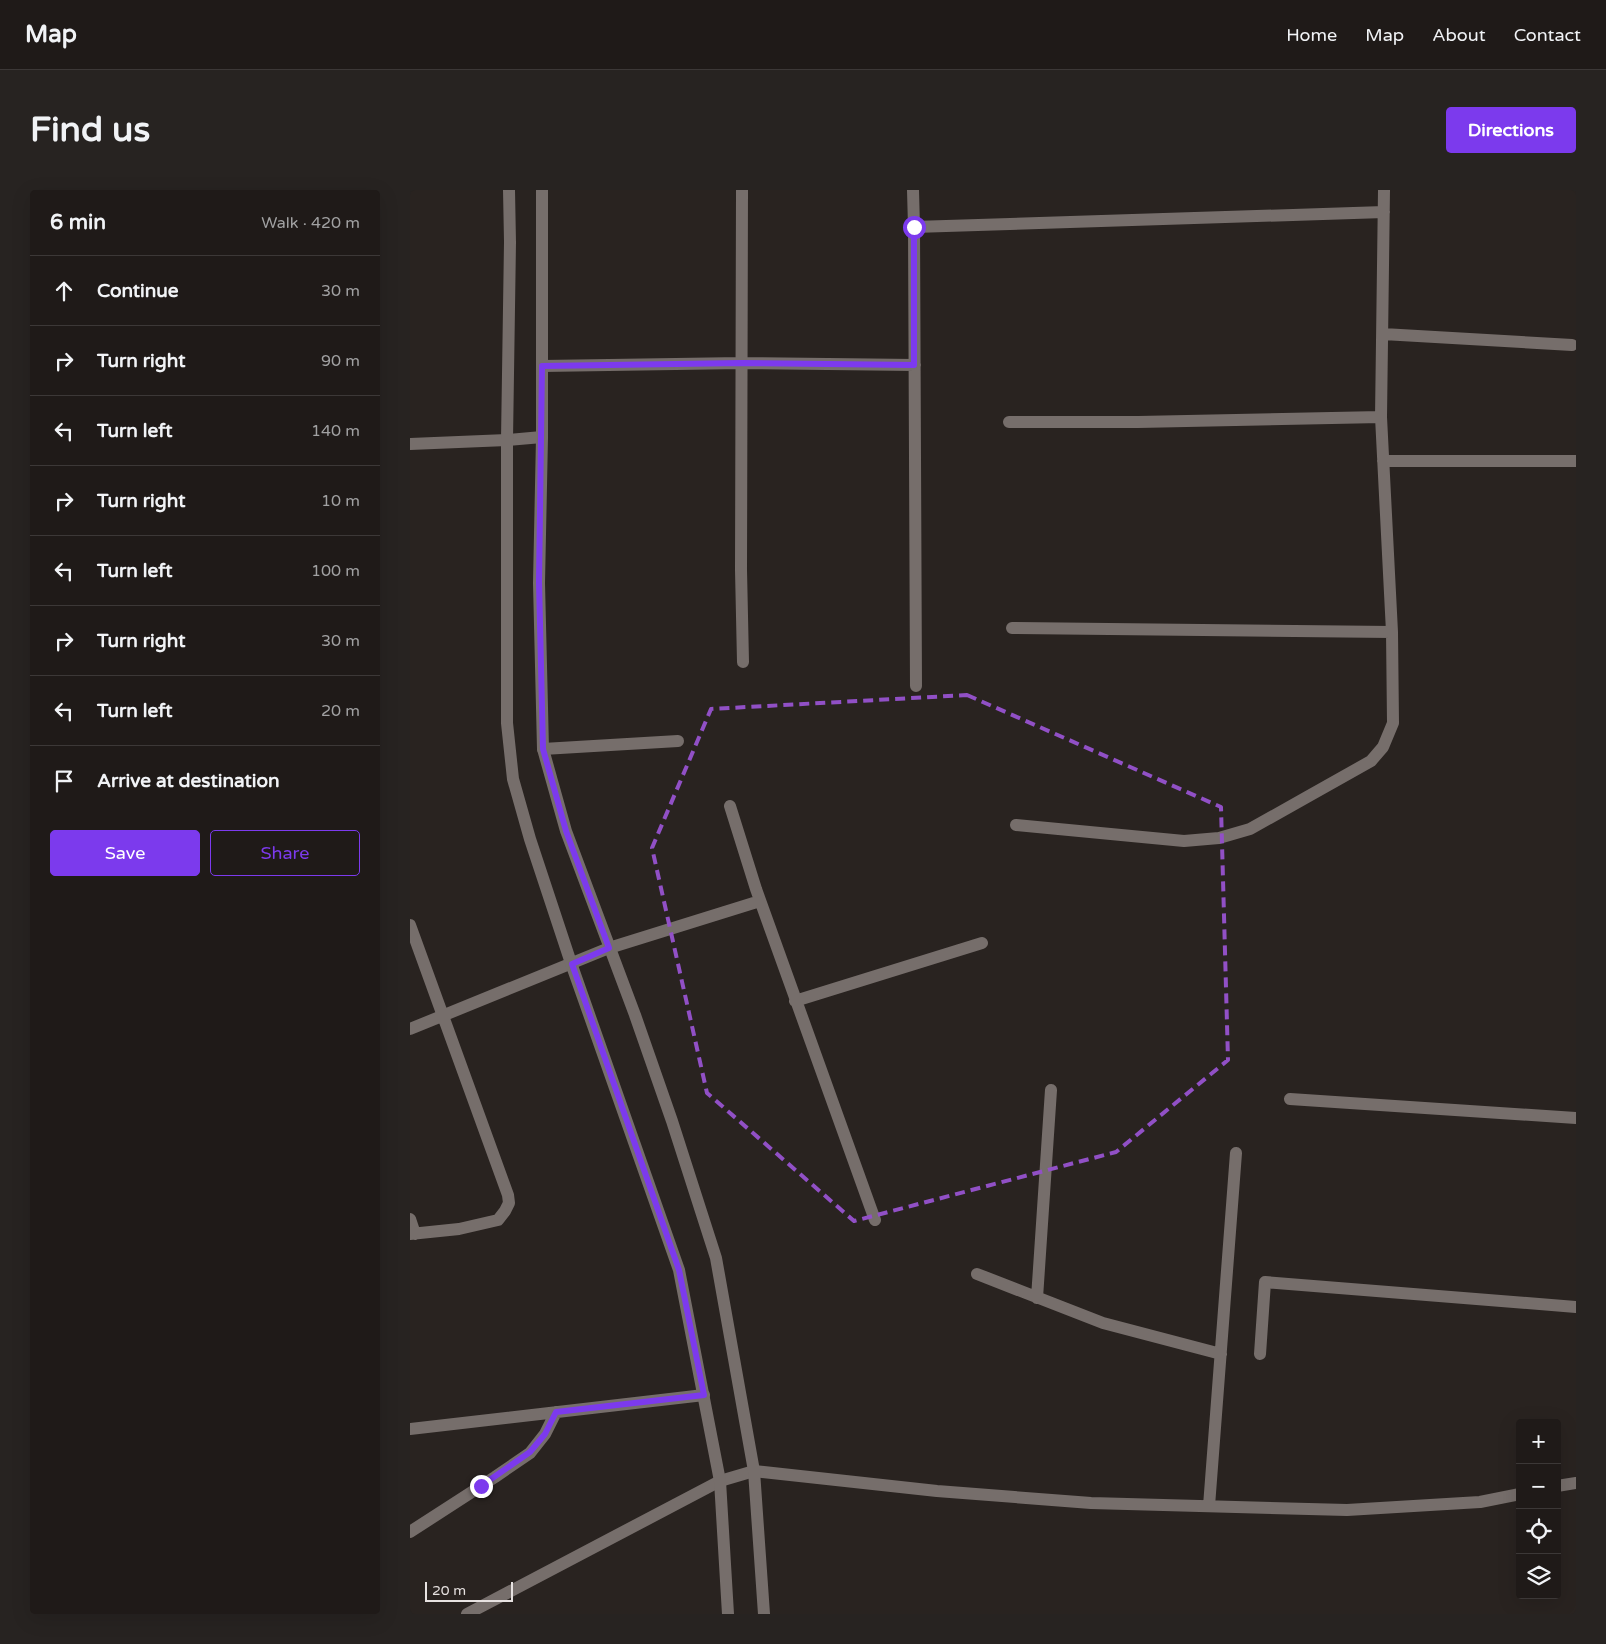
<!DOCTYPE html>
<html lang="en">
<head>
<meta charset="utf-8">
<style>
	:root { --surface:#1f1a18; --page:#272321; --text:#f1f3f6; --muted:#a1a1a2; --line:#3c3837; --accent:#7c3aed }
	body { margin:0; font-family:"Varela Round",sans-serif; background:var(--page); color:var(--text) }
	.controls { position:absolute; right:15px; bottom:15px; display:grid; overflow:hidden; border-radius:5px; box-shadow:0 5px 20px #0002 }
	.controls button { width:45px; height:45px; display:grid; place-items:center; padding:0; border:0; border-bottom:1px solid var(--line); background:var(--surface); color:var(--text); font:25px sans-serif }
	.scale { position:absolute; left:15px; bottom:12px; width:88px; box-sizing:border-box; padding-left:5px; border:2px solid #e7e2e1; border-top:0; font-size:14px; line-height:18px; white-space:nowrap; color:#e7e2e1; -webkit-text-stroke:4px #292320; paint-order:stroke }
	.stop { position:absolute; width:15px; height:15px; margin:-11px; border:4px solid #7c3aed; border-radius:50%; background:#fff }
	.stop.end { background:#7c3aed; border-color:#fff; box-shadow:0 1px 5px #0008 }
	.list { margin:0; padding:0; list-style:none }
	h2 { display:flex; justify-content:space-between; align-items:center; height:65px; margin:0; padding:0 20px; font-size:21px }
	h2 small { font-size:16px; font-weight:400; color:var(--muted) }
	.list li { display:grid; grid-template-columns:32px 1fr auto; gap:15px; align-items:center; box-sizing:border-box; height:70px; padding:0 20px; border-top:1px solid var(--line) }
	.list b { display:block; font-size:19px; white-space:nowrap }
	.list em { font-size:16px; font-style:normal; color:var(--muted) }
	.actions { display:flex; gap:10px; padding:15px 20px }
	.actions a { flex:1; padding:11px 0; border:1px solid var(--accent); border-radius:5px; text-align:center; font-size:18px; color:var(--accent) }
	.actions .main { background:var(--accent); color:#fff }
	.icon { flex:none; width:28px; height:28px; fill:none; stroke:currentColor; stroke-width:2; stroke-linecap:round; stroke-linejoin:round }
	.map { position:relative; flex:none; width:1166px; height:1424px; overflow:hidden; border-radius:5px }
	header { display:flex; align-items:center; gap:30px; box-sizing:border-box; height:70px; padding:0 25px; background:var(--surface); border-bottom:1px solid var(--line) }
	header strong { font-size:24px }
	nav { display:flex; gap:28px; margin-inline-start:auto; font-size:18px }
	.intro { display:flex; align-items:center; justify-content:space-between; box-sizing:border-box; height:120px; padding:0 30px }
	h1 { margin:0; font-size:35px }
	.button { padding:12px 22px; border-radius:5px; background:var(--accent); color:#fff; font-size:18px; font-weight:700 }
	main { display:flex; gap:30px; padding:0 30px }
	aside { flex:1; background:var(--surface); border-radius:5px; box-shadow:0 5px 20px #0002 }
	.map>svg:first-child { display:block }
</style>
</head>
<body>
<header>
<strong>Map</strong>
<nav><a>Home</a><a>Map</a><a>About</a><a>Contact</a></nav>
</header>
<div class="intro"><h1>Find us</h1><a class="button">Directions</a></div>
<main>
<aside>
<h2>6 min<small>Walk · 420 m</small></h2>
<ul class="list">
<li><svg class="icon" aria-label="ahead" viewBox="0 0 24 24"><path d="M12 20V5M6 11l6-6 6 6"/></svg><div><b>Continue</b></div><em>30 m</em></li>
<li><svg class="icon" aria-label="right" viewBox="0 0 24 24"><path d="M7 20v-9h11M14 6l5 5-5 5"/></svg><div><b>Turn right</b></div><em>90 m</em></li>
<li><svg class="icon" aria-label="left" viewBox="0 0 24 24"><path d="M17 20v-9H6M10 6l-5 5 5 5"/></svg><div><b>Turn left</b></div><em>140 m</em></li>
<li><svg class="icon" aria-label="right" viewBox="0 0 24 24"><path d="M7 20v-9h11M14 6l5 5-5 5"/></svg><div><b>Turn right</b></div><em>10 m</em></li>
<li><svg class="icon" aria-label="left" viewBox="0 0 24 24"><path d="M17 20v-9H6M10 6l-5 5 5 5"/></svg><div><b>Turn left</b></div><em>100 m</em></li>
<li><svg class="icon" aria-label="right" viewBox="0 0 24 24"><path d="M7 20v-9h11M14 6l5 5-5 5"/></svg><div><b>Turn right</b></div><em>30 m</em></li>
<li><svg class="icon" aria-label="left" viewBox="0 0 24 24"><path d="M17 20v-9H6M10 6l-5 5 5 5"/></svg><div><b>Turn left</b></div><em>20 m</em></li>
<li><svg class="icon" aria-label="arrive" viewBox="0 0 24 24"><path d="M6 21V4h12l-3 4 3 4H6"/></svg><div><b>Arrive at destination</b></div></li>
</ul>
<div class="actions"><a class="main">Save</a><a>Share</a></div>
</aside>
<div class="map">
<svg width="1166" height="1424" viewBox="0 0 1166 1424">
	<rect width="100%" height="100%" fill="#292320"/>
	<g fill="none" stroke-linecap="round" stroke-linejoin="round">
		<!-- service -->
		<path stroke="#766e6b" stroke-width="12" d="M133 559 268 551"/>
		<!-- minor -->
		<path stroke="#766e6b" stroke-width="12" d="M332 0 331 380 333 472
			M503 0 504 37 974 22
			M504 37 506 496
			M973 144 1162 155
			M132 176 332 173 505 175
			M599 232H728L971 227
			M0 254 97 250 132 247
			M973 271H1166
			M602 438 982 442
			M320 616 346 699 465 1030
			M606 635 774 651 809 648 840 639 897 607 961 571 973 557 983 533 982 442 971 227 974 0
			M0 735 98 1005 99 1013 95 1021 88 1030 49 1039 0 1044
			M385 811 572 753
			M0 839 199 758 350 711
			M880 909 1166 928
			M0 1029 5 1044
			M567 1084 693 1133 811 1164
			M627 1108 641 900
			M850 1164 855 1092 1166 1117
			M0 1239 294 1205
			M1147 1296 1166 1293
			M799 1316 826 963
			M0 1342 85 1287 120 1263 135 1244 146 1222
			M57 1424 310 1291 344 1281 527 1301 681 1313 937 1320 1070 1312 1110 1304"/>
		<!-- tertiary -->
		<path stroke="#766e6b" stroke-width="12" d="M99 0 100 52 97 250V533L103 589 120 649 161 773 269 1080 310 1291 318 1424
			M132 0V247L129 393 133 559 156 641 225 825 262 931 306 1068 344 1281 354 1424"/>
	</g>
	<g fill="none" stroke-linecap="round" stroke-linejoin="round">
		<!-- route -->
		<path stroke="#7c3aed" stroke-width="6" d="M71 1296 120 1262 135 1244 146 1222 294 1205 269 1080 162 774 199 758 156 641 133 559 129 392 132 176 332 173 504 175V37"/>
	</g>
	<!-- marked area -->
	<path fill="none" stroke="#9150c6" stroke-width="4" stroke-dasharray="10 6" stroke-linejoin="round" d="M557 505 811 617 818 870 706 962 444 1031 297 903 242 658 301 519Z"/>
</svg>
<div class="controls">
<button>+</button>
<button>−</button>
<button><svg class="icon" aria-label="locate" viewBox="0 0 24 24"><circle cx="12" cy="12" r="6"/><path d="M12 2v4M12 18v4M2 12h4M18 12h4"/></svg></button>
<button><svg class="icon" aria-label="layers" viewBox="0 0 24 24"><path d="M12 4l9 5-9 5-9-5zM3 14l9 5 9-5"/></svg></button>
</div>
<div class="scale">20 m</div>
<div class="stop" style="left:504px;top:37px"></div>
<div class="stop end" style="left:71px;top:1296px"></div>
</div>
</main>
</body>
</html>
